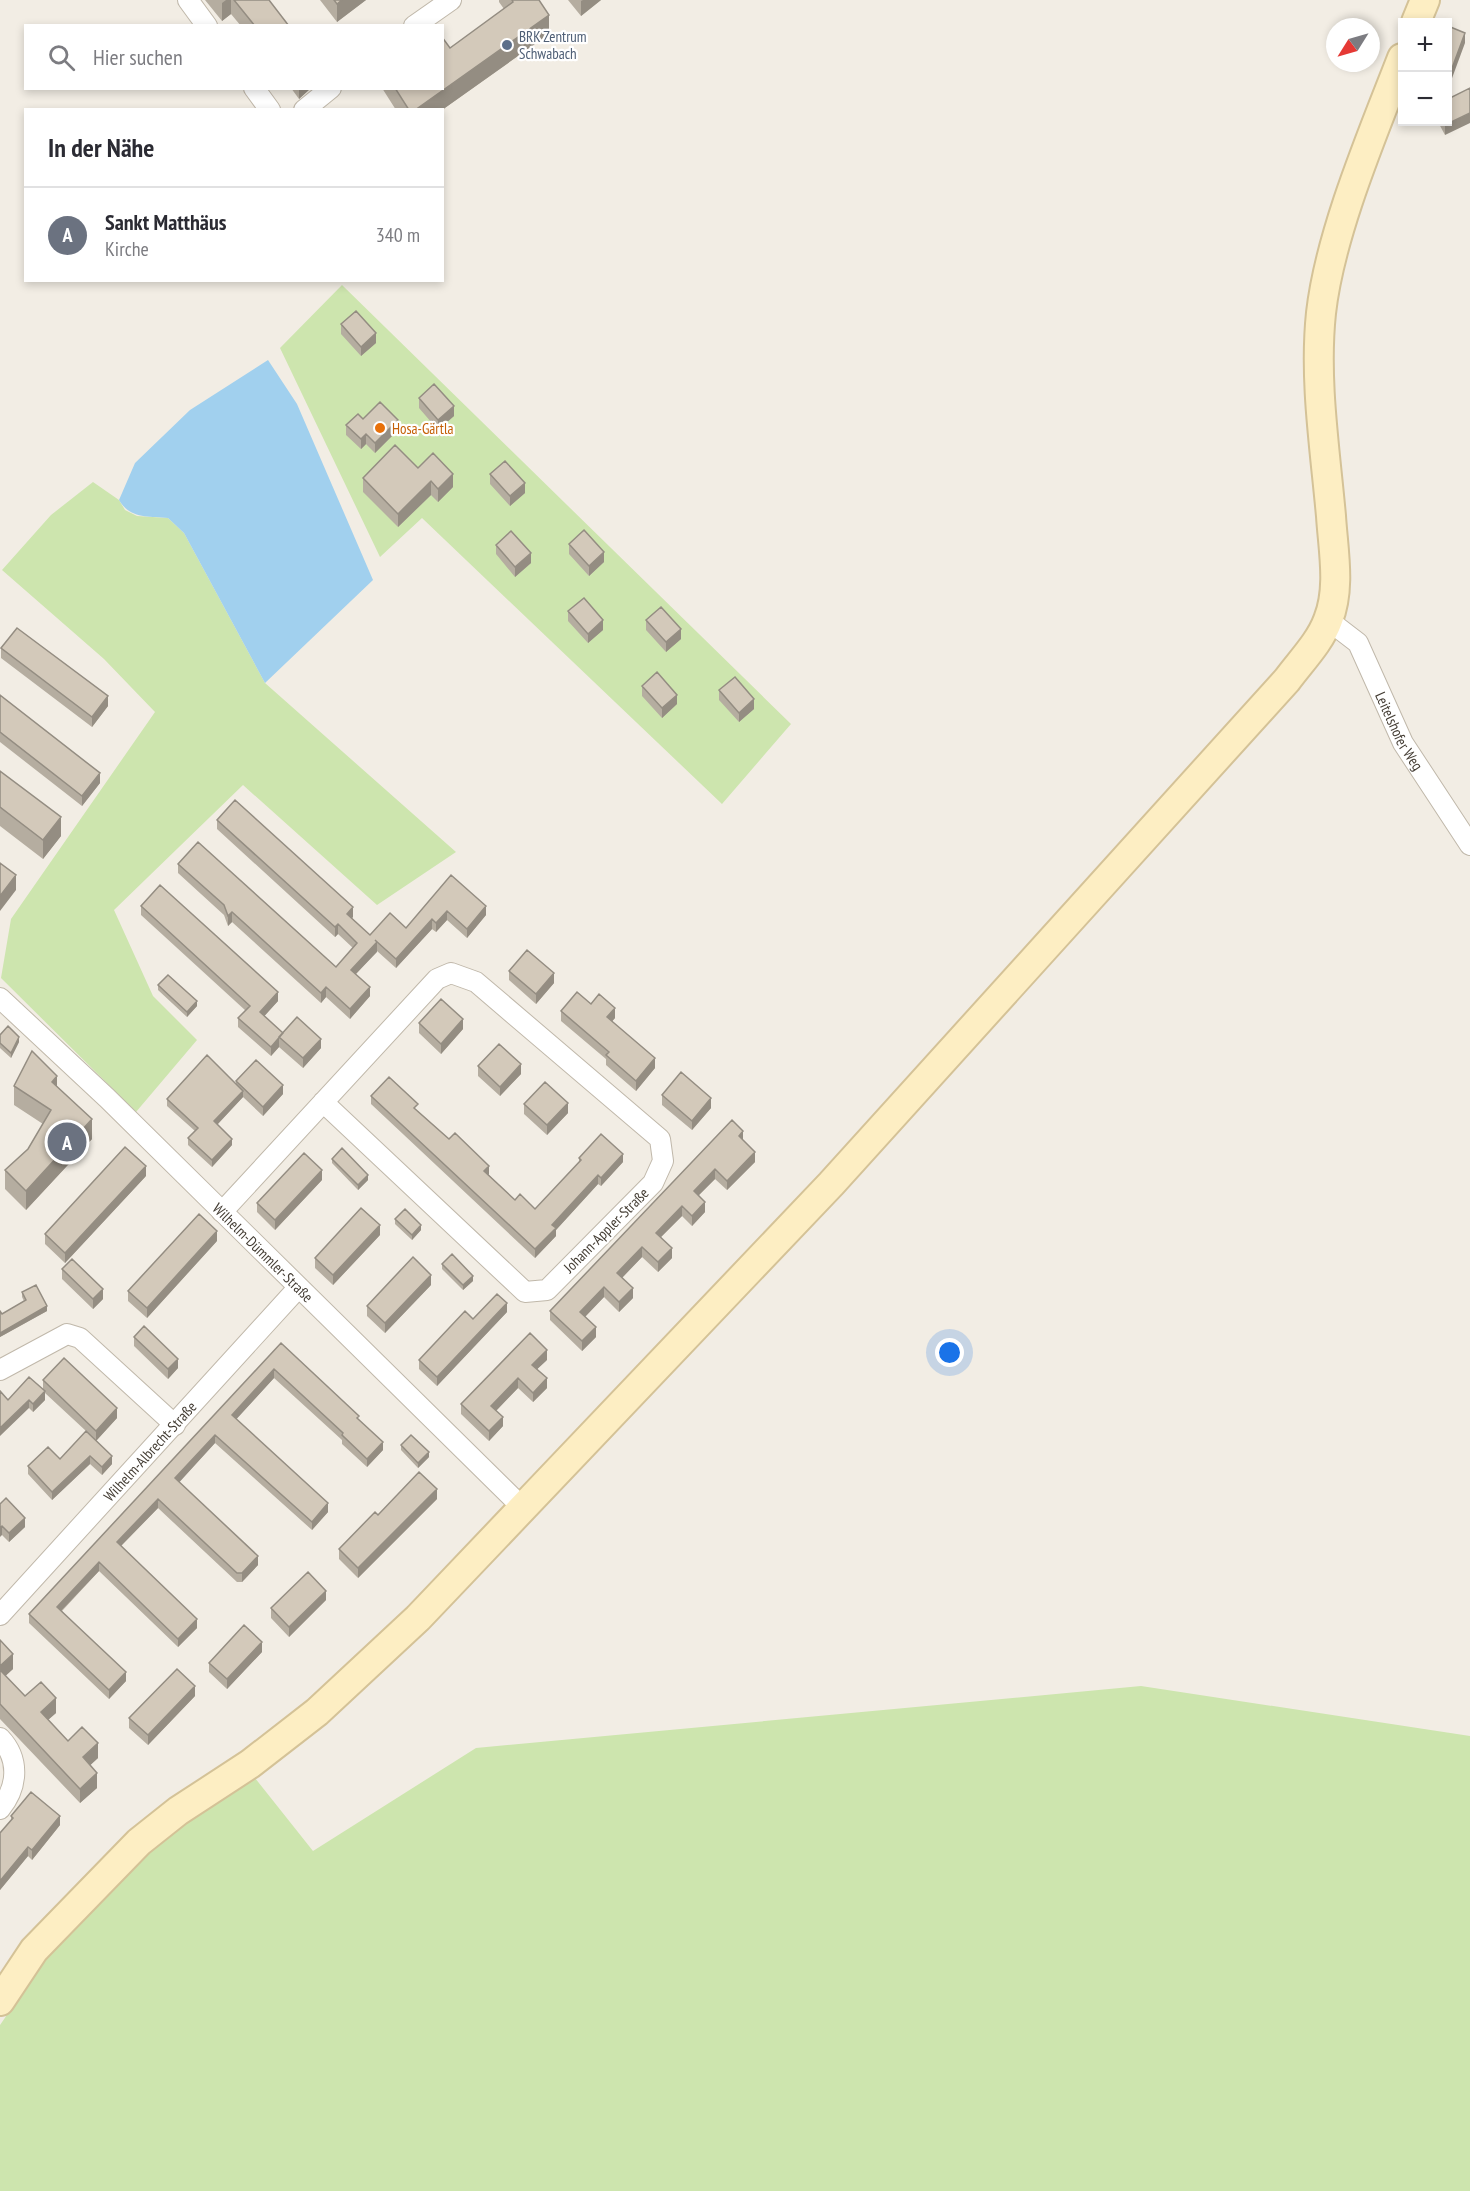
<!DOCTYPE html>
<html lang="de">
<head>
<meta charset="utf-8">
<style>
	:root { --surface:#fff; --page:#f7f7f7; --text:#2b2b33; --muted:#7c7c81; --line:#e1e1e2; --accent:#f43619 }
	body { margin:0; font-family:"PT Sans Narrow",sans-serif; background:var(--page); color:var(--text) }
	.controls { position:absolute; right:18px; top:18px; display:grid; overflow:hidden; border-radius:0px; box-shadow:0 3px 9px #0003 }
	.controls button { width:54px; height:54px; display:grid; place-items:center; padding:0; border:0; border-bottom:2px solid var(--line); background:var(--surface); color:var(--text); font:30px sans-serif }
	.compass { position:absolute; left:1326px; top:18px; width:54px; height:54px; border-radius:50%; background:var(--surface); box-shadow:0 3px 9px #0003; rotate:233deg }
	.you { position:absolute; left:950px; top:1353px; width:21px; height:21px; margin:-15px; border:4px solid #fff; border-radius:50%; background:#1a73e8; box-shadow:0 0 0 9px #1a73e833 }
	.badge { display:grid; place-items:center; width:39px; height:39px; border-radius:50%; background:var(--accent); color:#fff; font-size:20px; font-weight:700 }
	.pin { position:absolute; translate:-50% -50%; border:3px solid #fff; box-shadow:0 2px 6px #0006 }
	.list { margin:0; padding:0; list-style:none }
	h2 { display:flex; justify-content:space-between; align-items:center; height:78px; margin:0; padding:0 24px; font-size:26px }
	h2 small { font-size:20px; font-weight:400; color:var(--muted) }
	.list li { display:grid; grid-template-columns:39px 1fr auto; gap:18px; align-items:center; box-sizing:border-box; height:96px; padding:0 24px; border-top:2px solid var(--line) }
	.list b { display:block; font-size:22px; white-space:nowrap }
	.list p { margin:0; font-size:20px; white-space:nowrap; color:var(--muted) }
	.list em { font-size:20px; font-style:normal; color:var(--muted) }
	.icon { flex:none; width:33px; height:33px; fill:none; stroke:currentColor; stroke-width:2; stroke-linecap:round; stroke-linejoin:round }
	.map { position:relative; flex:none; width:1470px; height:2191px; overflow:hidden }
	.search { position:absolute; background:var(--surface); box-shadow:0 3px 9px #0003; left:24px; top:24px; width:420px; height:66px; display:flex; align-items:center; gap:15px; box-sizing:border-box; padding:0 21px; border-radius:0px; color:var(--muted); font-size:22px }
	.panel { position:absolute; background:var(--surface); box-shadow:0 3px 9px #0003; left:24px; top:108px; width:420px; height:174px; border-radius:0px }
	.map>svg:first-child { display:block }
</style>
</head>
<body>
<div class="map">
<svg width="1470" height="2191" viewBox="0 0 1470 2191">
	<rect width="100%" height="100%" fill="#f2ede4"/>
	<!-- green -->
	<path fill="#cde5ae" d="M342 285 791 724 722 804 422 518 380 557 280 348Z
		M93 482 119 500 125 510 137 516 168 518 184 533 265 683 456 852 377 905 243 785 114 910 153 996 197 1040 136 1112 1 978 11 919 155 712 104 659 2 570 51 515Z
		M1141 1686 1470 1736V2191H0V2025L51 1951 141 1852 251 1773 313 1851 476 1748Z"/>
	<!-- water -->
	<path fill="#a1d0ee" d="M268 360 297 404 373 580 265 683 184 533 168 518C148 516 130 519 119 500L135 463 190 410Z"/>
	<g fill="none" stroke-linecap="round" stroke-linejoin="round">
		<!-- minor casing -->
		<g stroke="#c0b8aa" stroke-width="22">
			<g id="minor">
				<path d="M188 0 207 26"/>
				<path d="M414 26 451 0"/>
				<path d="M254 88 270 110"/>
				<path d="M304 110 331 88"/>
				<path id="s1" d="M1328 620 1358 643 1403 743 1470 845"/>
				<path id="s2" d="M0 998 107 1098 523 1508"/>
				<path d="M222 1212 437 979 451 973 476 982 660 1139 663 1161 653 1183 547 1290 525 1292 323 1102"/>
				<path d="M0 1370 67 1334 80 1338 175 1425"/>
				<path id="s3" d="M0 1615 298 1288"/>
				<path d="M0 1738C20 1759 18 1787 0 1809"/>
			</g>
		</g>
		<!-- secondary casing -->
		<g stroke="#d4c297" stroke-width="32">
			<path id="secondary" d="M1416 22 1425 0
				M0 2001 34 1950 139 1842 178 1811 250 1764 317 1712 418 1618 831 1184 1287 680C1301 661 1320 642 1328 620 1341 588 1333 549 1331 516 1325 449 1314 380 1321 313 1330 233 1373 133 1402 58"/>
		</g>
		<!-- minor -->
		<use href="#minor" stroke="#fff" stroke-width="20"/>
		<!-- secondary -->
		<use href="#secondary" stroke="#fdeec3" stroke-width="28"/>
	</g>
	<!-- wall -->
	<path fill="#b5ada0" d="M205 0H269L289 26H241L231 14 222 21Z
		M320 0H366L337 22Z
		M499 0H539L549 34 442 110H396L382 88H442L450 48 504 9 499 2Z
		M568 0H601L581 16Z
		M291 88H311L299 99Z
		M1438 122H1448L1445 135Z
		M341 324 376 343 361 356 341 334Z
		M419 398 454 416 438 430 419 408Z
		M363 419 398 430 375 453 366 444 361 449 346 435V425Z
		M418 468 453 487 438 502 431 495 398 527 363 492V478Z
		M490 474 525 493 510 506 490 484Z
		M569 544 604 562 589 576 569 554Z
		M496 545 531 563 515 577 496 554Z
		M568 611 603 630 588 643 568 621Z
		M646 620 681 639 666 652 646 630Z
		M1 648 108 706 92 727 1 658Z
		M642 686 677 704 662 718 642 696Z
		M719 690 754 709 739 722 719 700Z
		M0 695 100 783 82 806 0 742Z
		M0 771 61 836 43 859 0 826Z
		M217 820 353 917 352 918 370 935 406 928 451 875 486 915 467 938 447 920 436 932 432 929 396 968 377 951 356 974 370 996 350 1019 326 997 321 1003 232 922 228 926 224 915 178 873V864L336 967 353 948 338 934 335 937 217 829Z
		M141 906 278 1001 264 1016 283 1033 321 1048 303 1068 279 1047 271 1056 238 1027V1018L246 1011 141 915Z
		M509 971 554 983 536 1004 509 980Z
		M158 985 197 1006 187 1017 158 990Z
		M591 1004 615 1018 612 1021 655 1068 636 1091 606 1065V1059L561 1021V1011Z
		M419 1023 463 1029 441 1054 419 1033Z
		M0 1035 19 1042 11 1058 0 1048Z
		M478 1066 521 1074 500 1096 478 1076Z
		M236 1081 283 1094 263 1116 243 1097 217 1125 232 1145 212 1167 188 1145V1138L195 1131 167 1106V1099L236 1083Z
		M14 1086H57L92 1139 26 1210 5 1189V1170L28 1149 43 1124 14 1105Z
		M662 1095 711 1108 692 1130 662 1105Z
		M371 1096 418 1111 449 1139 489 1174V1175L515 1200 535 1209 579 1163V1158L623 1162 601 1186 598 1184 556 1230V1236L535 1258 371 1104Z
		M524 1104 568 1113 547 1135 524 1114Z
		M743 1141 755 1162 727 1190 715 1179 699 1195 705 1212 692 1226 682 1216 661 1237 672 1258 658 1272 642 1257 622 1278 633 1298 619 1312 604 1297 585 1317 596 1337 582 1351 550 1320V1311Z
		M332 1159 368 1180 358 1190 332 1163Z
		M146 1176 65 1263 45 1244V1234Z
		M322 1180 275 1230 257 1212V1203Z
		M395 1219 421 1230 412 1240 395 1224Z
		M380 1235 333 1285 315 1268V1258Z
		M217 1241 147 1318 128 1301V1291Z
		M442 1264 473 1281 463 1290 442 1269Z
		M62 1269 103 1299 93 1309 62 1279Z
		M431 1285 385 1333 367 1316V1306Z
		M22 1292 47 1311 0 1337V1311L2 1314 24 1301 22 1297Z
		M507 1312 437 1386 419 1369V1360L473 1319Z
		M134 1337 178 1368 168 1379 134 1346Z
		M281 1343 359 1420 383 1450 367 1467 342 1444V1440L274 1378 236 1419 328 1512 312 1530 215 1443 179 1482 258 1565 242 1582H237L158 1508 121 1546 197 1628 178 1647 99 1571 62 1611 126 1681 109 1699 29 1623V1614Z
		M547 1360 537 1369 547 1388 533 1402 518 1388 496 1411 503 1426 489 1441 461 1414V1404Z
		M43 1380 117 1418 96 1441 112 1464 102 1475 90 1464 52 1500 28 1474V1466L60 1459 86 1431 45 1393V1400L33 1412 29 1408 8 1400 43 1389Z
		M401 1445 429 1457 418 1468 401 1450Z
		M437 1499 358 1578 339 1559V1549L378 1515Z
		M0 1504 25 1527 9 1542 2 1535Z
		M326 1600 289 1637 271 1618V1608Z
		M0 1640 13 1669 5 1676 25 1696 56 1713 48 1720 68 1741 98 1758 90 1765 97 1788 80 1803 0 1719Z
		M262 1652 227 1689 209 1672V1663Z
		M195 1696 148 1745 129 1728V1718Z
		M11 1816 60 1825 32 1860 28 1856 0 1890V1833L11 1820Z"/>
	<!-- shaded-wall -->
	<path fill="#948d82" d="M226 0H231V14L222 21V3Z
		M342 0H366L337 22V4Z
		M583 0H601L581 16V1Z
		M549 15V34L442 110H415Z
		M1465 33V43L1448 89V79Z
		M299 88H311L299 99Z
		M1470 113V123L1445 135V125Z
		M376 333V343L361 356V347Z
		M454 406V416L438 430V420Z
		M398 420V430L375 453V443Z
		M366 434V444L361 449V439Z
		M453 474V487L438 502V489Z
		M431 481V495L398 527V514Z
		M525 483V493L510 506V496Z
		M604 552V562L589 576V566Z
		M531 553V563L515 577V567Z
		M603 620V630L588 643V634Z
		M681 629V639L666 652V642Z
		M677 695V704L662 718V708Z
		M108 696V706L92 727V717Z
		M754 699V709L739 722V713Z
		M100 773V783L82 806V796Z
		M61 817V836L43 859V840Z
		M16 875V890L0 911V896Z
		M486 906V915L467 938V929Z
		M353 907V917L347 923V914Z
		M447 911V920L436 932V923Z
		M232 912V922L228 926V916Z
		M432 919V929L396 968V959Z
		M338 924V934L335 937V927Z
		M377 942V952L351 979V970Z
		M554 973V983L536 1004V994Z
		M326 987V997L321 1003V993Z
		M370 987V996L350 1019V1009Z
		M278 992V1001L260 1021V1012Z
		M197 1001V1006L187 1017V1012Z
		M615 1008V1018L607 1027V1017Z
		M463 1019V1029L441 1054V1044Z
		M19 1037V1042L11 1058V1053Z
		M279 1038V1047L271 1056V1047Z
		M321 1039V1048L303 1068V1058Z
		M655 1058V1068L636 1091V1081Z
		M521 1064V1074L500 1096V1087Z
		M57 1076V1096L52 1082Z
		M283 1085V1094L263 1116V1107Z
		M243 1091V1097L214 1128V1121Z
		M711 1098V1108L692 1130V1121Z
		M568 1103V1113L547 1135V1125Z
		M92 1119V1139L26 1210V1191Z
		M743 1131V1141L739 1136Z
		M232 1139V1145L212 1167V1160Z
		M755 1152V1162L727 1190V1181Z
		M623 1154V1162L601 1186V1178Z
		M146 1166V1176L65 1263V1253Z
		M489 1166V1174L484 1179V1171Z
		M715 1169V1179L694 1200V1191Z
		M322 1170V1180L275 1230V1220Z
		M368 1175V1180L358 1190V1185Z
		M598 1175V1184L556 1230V1236L535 1258V1249L552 1225Z
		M705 1202V1212L692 1226V1216Z
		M682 1206V1216L656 1242V1233Z
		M380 1225V1235L333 1285V1275Z
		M421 1225V1230L412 1240V1235Z
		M217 1231V1241L147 1318V1308Z
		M642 1247V1257L617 1283V1273Z
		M672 1248V1258L658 1272V1262Z
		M431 1275V1285L385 1333V1323Z
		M473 1276V1281L463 1290V1285Z
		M604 1287V1297L580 1322V1312Z
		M633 1288V1298L619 1312V1302Z
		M103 1289V1299L93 1309V1299Z
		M507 1303V1312L437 1386V1377Z
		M47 1306V1311L0 1337V1333Z
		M596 1327V1337L582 1351V1341Z
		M547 1350V1360L532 1374V1365Z
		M178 1359V1368L168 1379V1369Z
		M274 1369V1378L232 1424V1415Z
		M518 1378V1388L491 1416V1406Z
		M547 1378V1388L533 1402V1393Z
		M45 1391V1400L33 1412V1404Z
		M29 1400V1408L0 1436V1428Z
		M117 1408V1418L96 1441V1431Z
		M503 1417V1426L489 1441V1431Z
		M215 1435V1443L175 1487V1478Z
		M383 1442V1450L367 1467V1459Z
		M429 1452V1457L418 1468V1463Z
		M90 1456V1464L52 1500V1492Z
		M112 1456V1464L102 1475V1467Z
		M437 1489V1499L358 1578V1568Z
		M158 1499V1508L117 1550V1542Z
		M328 1503V1512L312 1530V1522Z
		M25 1518V1527L9 1542V1533Z
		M2 1526V1535L0 1537V1528Z
		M258 1556V1565L242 1582V1573Z
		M99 1562V1571L57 1615V1607Z
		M326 1591V1600L289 1637V1627Z
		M197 1619V1628L178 1647V1639Z
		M262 1642V1652L227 1689V1679Z
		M13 1654V1669L0 1681V1666Z
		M126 1672V1681L109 1699V1690Z
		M195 1686V1696L148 1745V1735Z
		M56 1698V1713L41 1726V1712Z
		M98 1743V1758L83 1772V1757Z
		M97 1773V1788L80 1803V1789Z
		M60 1816V1825L32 1860V1850Z
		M28 1847V1856L0 1890V1881Z"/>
	<!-- building -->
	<path fill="#d3c9ba" stroke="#948d82" stroke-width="1.5" d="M234 0H269L289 26H255Z
		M334 0H342L337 4Z
		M512 0H539L549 15 415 110H409L395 88H442V37L450 48 513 2Z
		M1448 26 1465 33 1448 79Z
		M1470 88V113L1445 125 1443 122H1448V99Z
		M356 311 376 333 361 347 341 324Z
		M434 384 454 406 438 420 419 398Z
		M380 402 398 420 375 443 366 434 361 439 346 425 358 414 363 419Z
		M395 445 418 468 433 453 453 474 438 489 431 481 398 514 363 478Z
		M505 461 525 483 510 496 490 474Z
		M584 530 604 552 589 566 569 544Z
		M511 531 531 553 515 567 496 545Z
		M584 598 603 620 588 634 568 611Z
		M661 607 681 629 666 642 646 620Z
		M17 628 108 696 92 717 1 648Z
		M657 672 677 695 662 708 642 686Z
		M735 677 754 699 739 713 719 690Z
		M0 695 100 773 82 796 0 732Z
		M0 771 61 817 43 840 0 807Z
		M235 800 353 907 347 914 370 935 390 913 406 928 451 875 486 906 467 929 447 911 436 923 432 919 396 959 375 940 377 942 351 970 370 987 350 1009 326 987 321 993 232 912 228 916 224 905 178 864 198 842 336 967 357 943 338 924 335 927 217 820Z
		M0 863 16 875 0 896Z
		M160 885 278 992 260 1012 283 1033 271 1047 238 1018 250 1006 141 906Z
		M527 950 554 973 536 994 509 971Z
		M168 975 197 1001 187 1012 158 985Z
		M577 992 591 1004 599 994 615 1008 607 1017 655 1058 636 1081 606 1055 609 1052 561 1011Z
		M441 999 463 1019 441 1044 419 1023Z
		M297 1017 321 1039 303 1058 279 1037Z
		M8 1026 19 1037 11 1053 0 1043V1035Z
		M499 1044 521 1064 500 1087 478 1066Z
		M32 1051 57 1076 52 1082 92 1119 26 1191 5 1170 28 1149 51 1110 14 1086Z
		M207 1055 243 1091 214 1121 232 1139 212 1160 188 1138 198 1128 167 1099Z
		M256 1060 283 1085 263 1107 236 1081Z
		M681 1072 711 1098 692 1121 662 1095Z
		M389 1077 418 1104 414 1108 449 1139 455 1133 489 1166 484 1171 515 1200 520 1194 535 1209 581 1160 579 1158 601 1134 623 1154 601 1178 598 1175 552 1225 556 1228 535 1249 371 1096Z
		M545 1082 568 1103 547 1125 524 1104Z
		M732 1120 743 1131 739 1136 755 1152 727 1181 715 1169 694 1191 705 1202 692 1216 682 1206 656 1233 672 1248 658 1262 642 1247 617 1273 633 1288 619 1302 604 1287 580 1312 596 1327 582 1341 550 1311Z
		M125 1147 146 1166 65 1253 45 1234Z
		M342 1148 368 1175 358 1185 332 1159Z
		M304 1153 322 1170 275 1220 257 1203Z
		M361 1208 380 1225 333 1275 315 1258Z
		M405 1209 421 1225 412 1235 395 1219Z
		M199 1214 217 1231 147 1308 128 1291Z
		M452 1254 473 1276 463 1285 442 1264Z
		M413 1257 431 1275 385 1323 367 1306Z
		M72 1259 103 1289 93 1299 62 1269Z
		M36 1285 47 1306 0 1333V1311L2 1314 26 1300 22 1292Z
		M497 1294 507 1303 437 1377 419 1360 465 1311 473 1319Z
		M144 1326 178 1359 168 1369 134 1337Z
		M530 1333 547 1350 532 1365 547 1378 533 1393 518 1378 491 1406 503 1417 489 1431 461 1404Z
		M281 1343 359 1416 357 1418 383 1442 367 1459 342 1435 343 1433 274 1369 232 1415 328 1503 312 1522 215 1435 175 1478 258 1556 242 1573H237L158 1499 117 1542 197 1619 178 1639 99 1562 57 1607 126 1672 109 1690 29 1614Z
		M64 1358 117 1408 96 1431 43 1380Z
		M29 1377 45 1391 33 1404 29 1400 0 1428V1391L8 1400Z
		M86 1431 112 1456 102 1467 90 1456 52 1492 28 1466 48 1447 60 1459Z
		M411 1435 429 1452 418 1463 401 1445Z
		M419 1472 437 1489 358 1568 339 1549 375 1512 378 1515Z
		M6 1498 25 1518 9 1533 2 1526 0 1528V1504Z
		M308 1572 326 1591 289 1627 271 1608Z
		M244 1625 262 1642 227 1679 209 1663Z
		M0 1640 13 1654 0 1666Z
		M177 1669 195 1686 148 1735 129 1718Z
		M0 1670 25 1696 41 1682 56 1698 41 1712 68 1741 82 1727 98 1743 83 1757 97 1773 80 1789 0 1704Z
		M31 1792 60 1816 32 1850 28 1847 0 1881V1833L13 1818 11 1816Z"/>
	<!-- markers -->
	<circle fill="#5c6f8a" stroke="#fff" stroke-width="2" cx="507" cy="45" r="6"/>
	<circle fill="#e8710a" stroke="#fff" stroke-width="2" cx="380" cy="428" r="6"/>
	<g text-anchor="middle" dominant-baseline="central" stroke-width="4.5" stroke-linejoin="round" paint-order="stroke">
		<!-- service labels -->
		<g font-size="15" fill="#4e5e75" stroke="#fff" text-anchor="start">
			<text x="519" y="36">BRK Zentrum<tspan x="519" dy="17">Schwabach</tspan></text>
		</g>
		<!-- food labels -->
		<g font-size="15" fill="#c56008" stroke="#fff" text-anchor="start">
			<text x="392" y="428">Hosa-Gärtla</text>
		</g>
		<!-- street labels -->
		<g font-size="15" fill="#443d34" stroke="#fff">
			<text stroke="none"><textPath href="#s1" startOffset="135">Leitelshofer Weg</textPath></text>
			<text transform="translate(606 1230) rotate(-45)">Johann-Appler-Straße</text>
			<text stroke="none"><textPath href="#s2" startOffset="366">Wilhelm-Dümmler-Straße</textPath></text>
			<text stroke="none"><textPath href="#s3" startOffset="222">Wilhelm-Albrecht-Straße</textPath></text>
		</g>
	</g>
</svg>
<div class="controls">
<button>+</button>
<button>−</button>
</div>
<svg class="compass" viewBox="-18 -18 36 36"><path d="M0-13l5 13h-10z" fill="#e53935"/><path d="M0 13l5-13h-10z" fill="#7c7c81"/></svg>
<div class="you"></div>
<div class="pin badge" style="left:67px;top:1142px;background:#6b7280">A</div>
<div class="search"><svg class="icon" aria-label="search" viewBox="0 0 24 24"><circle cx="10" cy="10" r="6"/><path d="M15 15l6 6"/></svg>Hier suchen</div>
<section class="panel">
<h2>In der Nähe<small></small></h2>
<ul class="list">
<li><span class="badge" style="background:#6b7280">A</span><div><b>Sankt Matthäus</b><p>Kirche</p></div><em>340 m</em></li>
</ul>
</section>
</div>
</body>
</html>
